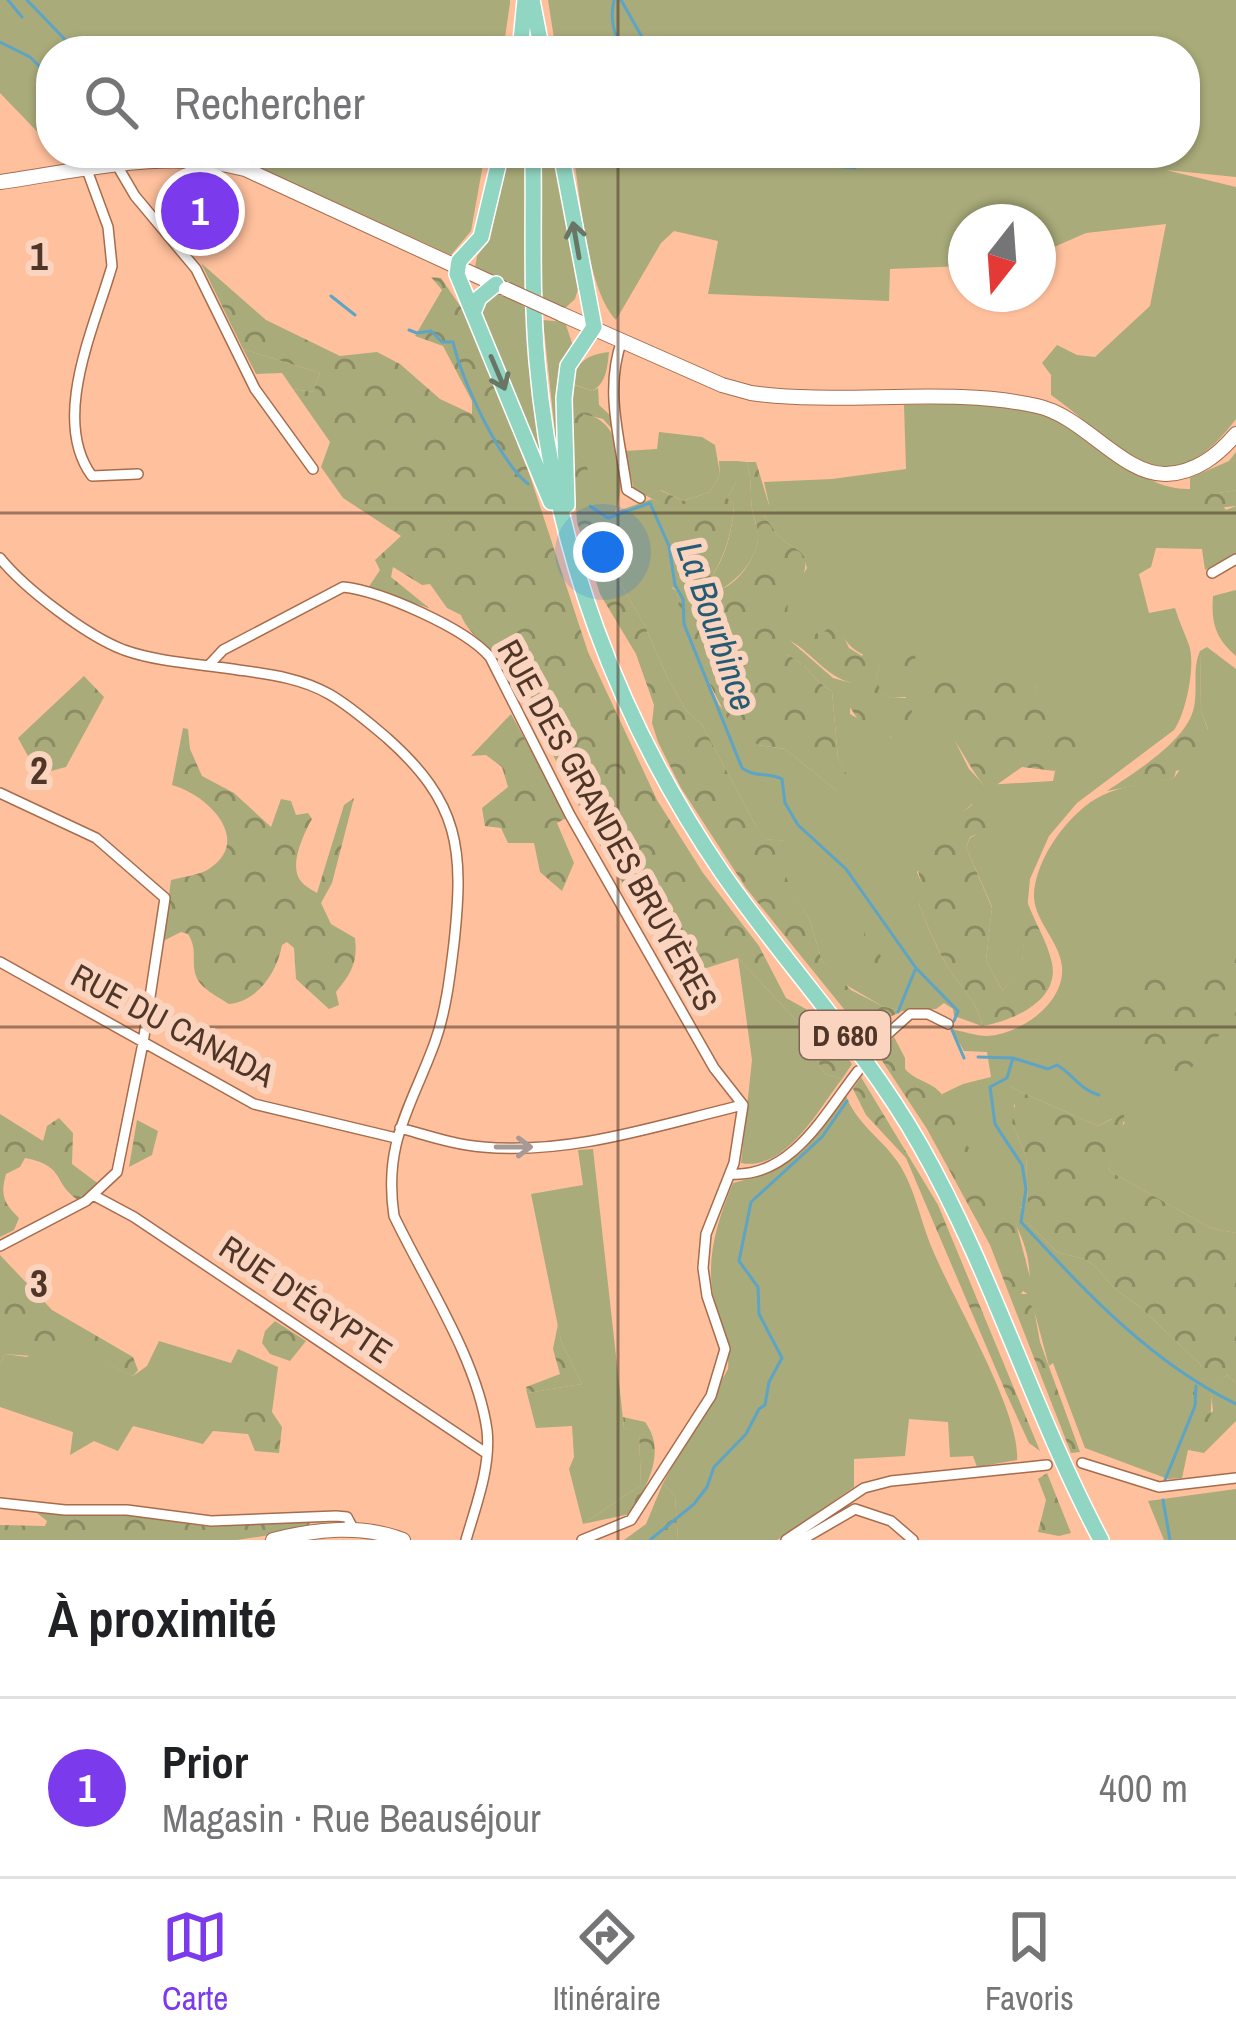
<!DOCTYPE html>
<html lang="fr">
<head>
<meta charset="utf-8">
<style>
	:root { --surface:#fff; --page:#f6f6f6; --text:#202124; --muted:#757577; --line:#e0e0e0; --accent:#7c3aed }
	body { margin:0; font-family:"Archivo Narrow",sans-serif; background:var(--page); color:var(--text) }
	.compass { position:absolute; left:948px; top:204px; width:108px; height:108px; border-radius:50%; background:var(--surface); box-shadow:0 3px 9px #0004; rotate:197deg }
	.you { position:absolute; left:603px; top:552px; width:42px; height:42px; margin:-30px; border:9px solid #fff; border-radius:50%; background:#1a73e8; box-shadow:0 0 0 18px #1a73e833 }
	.badge { display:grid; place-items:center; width:78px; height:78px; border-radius:50%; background:var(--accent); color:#fff; font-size:39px; font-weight:700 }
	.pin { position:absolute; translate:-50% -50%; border:6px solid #fff; box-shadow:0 3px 12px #0006 }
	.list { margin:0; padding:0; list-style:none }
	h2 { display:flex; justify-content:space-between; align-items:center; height:156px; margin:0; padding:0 48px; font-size:51px }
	h2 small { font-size:39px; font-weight:400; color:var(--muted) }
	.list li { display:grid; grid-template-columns:78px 1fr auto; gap:36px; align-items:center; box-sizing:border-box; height:180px; padding:0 48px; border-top:3px solid var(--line) }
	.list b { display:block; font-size:45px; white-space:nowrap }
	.list p { margin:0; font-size:39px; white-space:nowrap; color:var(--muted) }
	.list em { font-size:39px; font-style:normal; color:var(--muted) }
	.icon { flex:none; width:66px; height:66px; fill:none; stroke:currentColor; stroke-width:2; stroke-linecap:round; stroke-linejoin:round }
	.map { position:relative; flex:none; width:1236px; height:1540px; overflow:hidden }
	.search { position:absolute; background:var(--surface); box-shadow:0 3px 9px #0004; left:36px; right:36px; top:36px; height:132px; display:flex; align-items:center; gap:30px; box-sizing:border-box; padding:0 42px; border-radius:48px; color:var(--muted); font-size:45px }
	.sheet { height:336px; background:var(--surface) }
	nav { display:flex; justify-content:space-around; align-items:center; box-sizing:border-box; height:168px; border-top:3px solid var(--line); background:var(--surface); font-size:33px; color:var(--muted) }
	nav a { display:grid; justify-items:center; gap:6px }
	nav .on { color:var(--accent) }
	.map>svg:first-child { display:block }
</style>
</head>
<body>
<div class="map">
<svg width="1236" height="1540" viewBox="0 0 1236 1540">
	<defs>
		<pattern id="forest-crowns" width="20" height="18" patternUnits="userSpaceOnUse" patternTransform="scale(3)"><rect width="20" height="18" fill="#a9ab7a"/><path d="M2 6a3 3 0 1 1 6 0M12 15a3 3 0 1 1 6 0" fill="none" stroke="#8c8c64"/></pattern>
	</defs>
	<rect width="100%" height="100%" fill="#ffc09d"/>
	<!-- green -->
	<path fill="#a9ab7a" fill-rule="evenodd" d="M0 0H510V3L503 51H51V146L0 93Z
		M548 0H1236V177L1166 170 1236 187V419C1164 515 1122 445 1051 395V375L1042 363 1057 345 1077 355 1095 357 1150 306 1166 224 1086 233 1038 254V222H966V266L890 269 889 301 708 294 718 241 674 231 661 243 616 320C586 288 581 197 573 153H1185V51H556Z
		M228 153H485L471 231 451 255Z
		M506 153H526V292L475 268 477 256 490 239Z
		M539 153H556L580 282 575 299 564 309 540 298Z
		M500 291 525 307 531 387 547 479 480 319 483 303Z
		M543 320 565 322 573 346 564 360 557 452Z
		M243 349 320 373 313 392 293 389 282 373 256 374Z
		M609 352C607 368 607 381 593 391L569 383C578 361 587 355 609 352Z
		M904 405C952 404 1017 399 1062 419 1106 439 1137 490 1190 489V478L1229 461 1236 452V490L1213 494 1226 510 1236 506V553L1205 570 1202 549 1156 548 1151 567 1139 574 1149 613 1175 608C1179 621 1184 632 1189 645 1196 665 1186 713 1174 730L1077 803 1049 836 1030 879 1022 963 1003 991 986 961 992 907 966 847 970 838 985 829 972 804 954 820 917 872 926 895 919 904C927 925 936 948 948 967 960 988 979 1002 982 1026L954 1016 953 1009 944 1003 936 1009 902 1011 882 1006 841 982 822 961 810 921 773 855 786 841 764 839 755 824 702 725 686 710 667 677 644 624 598 545 599 525 583 455V414C624 418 627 481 615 512L652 499C683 514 689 539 687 572L672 588 677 591 682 625 719 705 758 745 785 749 837 791 846 774 838 758 832 691C814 682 807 663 787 655V638L833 678 851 683 850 714 892 738 906 697 892 698 880 693 876 677 880 666H917C890 661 857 662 843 636L859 633 819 637 786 630 788 601 807 568C802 549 797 551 783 540 776 535 770 523 764 516L769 504 764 482 832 479 906 469ZM1035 686 1066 759 1055 771 1053 781 984 785 969 769 950 731Z
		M659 432 702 437 715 445 720 474 710 492 683 501 661 490 647 496 635 494 625 451 657 449Z
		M736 461 747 462C752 478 750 493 752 509 753 519 759 528 758 538 756 562 733 586 711 594L701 591C723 565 732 538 734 504L727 498 736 482Z
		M1236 590V656C1215 638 1211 622 1213 596Z
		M1207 647 1236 669V1233L1211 1228 1109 1171 1117 1135 1125 1122 1111 1119 1098 1126 1010 1087 1016 1115 1012 1123 1026 1156 1028 1205 1021 1207 1014 1219 1029 1224 1057 1252 1084 1259 1095 1266 1115 1289 1140 1307 1200 1364 1204 1377 1193 1392V1426L1213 1411 1211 1392 1227 1375 1236 1383V1421L1204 1453 1188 1450 1182 1478 1168 1479 1085 1448 1053 1363 1049 1366 1034 1310 1020 1294H1028C1040 1231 982 1180 955 1130 949 1118 949 1106 942 1094L963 1084 991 1077 987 1052 964 1051 951 1029C962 1031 976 1036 987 1036 1021 1034 1065 1003 1062 967 1060 942 1036 923 1034 898 1033 861 1070 810 1103 795 1122 786 1152 782 1174 778L1208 729 1201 711 1200 651Z
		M738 958 811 1036 815 1057 825 1074 842 1079C819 1108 786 1172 741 1163L752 1060Z
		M846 1096C858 1125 880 1137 897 1161 914 1185 920 1219 931 1246 951 1296 1021 1412 1017 1460L977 1467 973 1456 950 1457 948 1422 909 1419 905 1456 854 1459V1487L777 1540H678L675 1496 663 1483 728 1369C730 1345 720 1327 715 1304 704 1261 717 1222 733 1183 802 1166 805 1149 846 1096Z
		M593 1149 624 1428 639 1433 641 1485 583 1524 569 1469 574 1457 572 1426 536 1428 527 1393 582 1384 561 1341 531 1194 583 1185 578 1150Z
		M55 1339 133 1376 147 1366 159 1341 231 1363 238 1349 278 1367 272 1412 213 1414V1431L203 1444 133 1426 118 1451 94 1441 70 1455 73 1432 0 1407V1364L5 1354 27 1357Z
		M1236 1489V1540H1164L1148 1501Z"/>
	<!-- forest -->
	<path fill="url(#forest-crowns)" d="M201 263 266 320 340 356 377 352 400 364 440 399 472 414V401L443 346 415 336 442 290 431 277 441 278 467 316 529 473 588 652 657 800 703 873 759 946 786 998 815 1014 852 1064 842 1079 825 1074 815 1057 811 1036 738 958 697 971 685 938 662 934 674 920 655 895 638 907C586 831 554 749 508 671 495 650 469 637 461 615L447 608 430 584 422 585 393 567 391 577 429 608 368 588 380 570 375 560 401 536 343 498 321 467 330 442 293 389 313 392 320 373 243 349Z
		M574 385 593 391 598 388 599 405 611 416 613 430 603 419 583 414V455L600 508 598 545 644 624 667 677 686 710 702 725 755 824 765 839 788 841 774 855 810 921 822 961 851 990 882 1006 902 1011 888 1018 869 1040 746 888 681 788 658 742 652 723 654 705 636 654 600 594 577 522 571 430Z
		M719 461H736V482L727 498 734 504C732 538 722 564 702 591 728 599 757 561 758 537 759 528 753 518 752 509 750 492 752 478 747 462H756L769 505 764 516C770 523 776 535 783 540 801 554 810 551 803 578 800 592 800 595 788 602L787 628 796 622C808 623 813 626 819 636L833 624 860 632 856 638 844 637 849 648 862 656 872 642C894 636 914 641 918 666L880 667 876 677 881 693 892 698H917L909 719 893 738 862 726 848 704 851 683C824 675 811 651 787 639V655C807 663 814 682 832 691L838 758 846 773 845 788 837 791 785 749 758 745 730 723 704 673 693 665 681 625 677 591 669 584 674 574 687 571C689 535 680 513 647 496L660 490 683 501 710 492 720 474Z
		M1200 488 1213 494 1236 490V506L1208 509 1194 493Z
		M1200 651 1201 711 1214 746 1209 761 1176 771 1174 778 1107 791C1134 773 1188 740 1194 707 1198 688 1192 669 1200 651Z
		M949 667 956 673 972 675V690L998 674 1016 676 1035 686 1049 716 1082 748 1055 771 1022 767 995 786 984 785C966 765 957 735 936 721L929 682 937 669Z
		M84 676 104 697 66 767 51 771 29 758 18 738Z
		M511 714 568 817 557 823 574 863 562 891 540 872 534 843H508L501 828 485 826 482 808 508 787 502 767 486 755 471 756Z
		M183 728 188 729 190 749 202 776 234 793 271 827 281 799 291 801 296 815 308 813 312 819C304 833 289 865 300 880 304 886 311 889 317 893L344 805 354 798 332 883 321 903 331 924 355 938C358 963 351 973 336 992L339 1005 329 1009 296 979 294 948 287 942 282 945C277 972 258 1001 229 1004 218 997 200 988 196 976 191 960 198 950 188 934L181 932 163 941 171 880C182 877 200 875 209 869 254 839 206 794 172 785Z
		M973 804 981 811 989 829 970 837 966 847 992 908 986 961 1003 991 1022 962 1027 901C1034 921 1048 943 1052 963 1060 1002 1011 1021 982 1026 979 1002 960 988 948 967 936 947 927 925 919 904L925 895C901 826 933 837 973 804Z
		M867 920 896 997 888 1000C863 974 859 955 867 920Z
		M1236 944V1015L1187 1073 1167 1072 1148 1057 1150 1050C1132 1035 1109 1047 1099 1014L1112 1015 1153 975 1191 969Z
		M894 1037 905 1058V1069C918 1083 933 1081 944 1097 959 1119 952 1140 980 1155L1013 1218 1018 1209 1028 1205 1026 1156 1012 1123 1015 1105 1007 1102 1006 1088 1010 1087 1098 1126 1124 1113C1126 1124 1112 1157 1109 1171L1211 1228 1236 1233V1383L1227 1375 1212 1392 1210 1425 1193 1427V1392L1203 1377 1200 1364 1140 1307 1115 1289 1095 1266 1084 1259 1057 1252 1029 1224 1015 1220 1031 1281 1029 1295 1023 1291 1021 1294 1034 1309 1040 1342 1080 1452 1071 1453 990 1245 927 1129 877 1053Z
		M861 1077 938 1205 1040 1451 1029 1443 1007 1395 906 1158 866 1115 853 1089Z
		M0 1114 43 1141 47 1126 59 1118 73 1133 72 1164 100 1185 78 1200C52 1182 66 1166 25 1158L20 1167 6 1174C0 1196 4 1203 19 1218L14 1230 0 1237Z
		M137 1120 158 1131 152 1155 129 1167Z
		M0 1255 52 1310 133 1357 138 1370 133 1376 55 1340 45 1357 5 1354 0 1364Z
		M275 1321 306 1341 290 1361 270 1354 262 1343 265 1331Z
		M558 1324 561 1341 582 1384 527 1393 526 1387 560 1374 553 1349Z
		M272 1412 282 1427 279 1453 255 1451 248 1434 213 1431V1413Z
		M623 1417 645 1422C667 1451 647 1487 630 1514L583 1524 641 1485 639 1434 624 1428Z
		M1047 1473 1071 1533 1059 1536 1038 1532 1046 1500 1038 1479Z
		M663 1483 675 1496 678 1540H624L646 1524Z
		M37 1513 134 1516 210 1527 310 1521 309 1529 237 1540H0V1525L45 1526 47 1521Z"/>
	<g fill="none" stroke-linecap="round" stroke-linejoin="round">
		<!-- stream -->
		<path stroke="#5da4c5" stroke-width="3" d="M8 0 22 17
			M27 0 76 51
			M614 0C610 18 613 36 625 51
			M621 0 650 51
			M0 42 30 57 51 78
			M799 153 824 165 855 168
			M331 296 355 315
			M409 330 417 333 431 331 442 342H453C462 380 498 459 528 484
			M590 506 608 518 650 503 669 546 675 585 683 599 684 624 742 768C756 778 768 772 782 779L785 803 798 825 846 869 916 968 958 1011 954 1021
			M898 1012 915 970
			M952 1030 964 1058
			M978 1057 1013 1058 1048 1069 1057 1065C1074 1075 1080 1090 1099 1095
			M1013 1058 1007 1078 990 1087 995 1124 1022 1165 1026 1189 1021 1222C1086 1292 1149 1361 1236 1404
			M1165 1480 1195 1406 1196 1386
			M1163 1500 1170 1540
			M650 1540 694 1504 707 1487 714 1467 746 1434 759 1409 765 1405 769 1382 782 1358 759 1314 758 1287 739 1261 751 1202 822 1137 847 1101"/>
		<!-- street casing -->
		<g stroke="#a66c4c" stroke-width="12">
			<path id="street" d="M118 167 135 196 196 269 255 389 313 469
				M87 170 108 227 112 266C95 326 50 419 92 476L138 474
				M622 340C604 390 620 439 627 490L640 498
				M0 558C25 589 87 636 124 650 158 662 198 664 232 669 266 674 299 677 329 694 350 706 368 722 387 738 460 803 464 849 454 943 450 976 446 1011 435 1042 411 1108 383 1142 394 1216 425 1281 477 1359 487 1430 491 1467 476 1505 466 1540
				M1212 573 1236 559
				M209 665 223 650 343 587C381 591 465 628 490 657L570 815 714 1068 743 1105
				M0 793 96 838 165 898 143 1043 117 1172 86 1201 0 1246
				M0 962 254 1104 396 1138
				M881 1040 910 1014H928L948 1024
				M400 1128C426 1135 455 1145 483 1147 572 1155 658 1125 743 1105
				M731 1174C792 1178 825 1113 858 1071
				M93 1195 134 1217 486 1453
				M1082 1463 1159 1487 1236 1478
				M0 1503 65 1510H127L211 1521 336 1516 347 1517 354 1530
				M793 1535 805 1538 855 1509 891 1521 913 1540
				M582 1540 631 1520 711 1396 725 1349 707 1296 703 1268 706 1234 734 1163 743 1105
				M786 1540 864 1488 891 1481 1047 1465"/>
		</g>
		<!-- secondary casing -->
		<g stroke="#a66c4c" stroke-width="16">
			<path id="secondary" d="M0 182C80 171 166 148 245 169L501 287
				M561 314 722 385 751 393C842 406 950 386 1037 406 1084 416 1122 475 1166 474 1196 473 1218 455 1236 434
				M273 1540C316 1529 361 1524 403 1540"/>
		</g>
		<!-- primary casing -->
		<g stroke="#fff" stroke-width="18">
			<path id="primary" d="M532 0 542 51
				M520 51 525 0
				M501 153 481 237 459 261 457 274 551 502
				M533 153C534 222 531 292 537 361 553 547 618 721 723 874 787 966 865 1048 920 1145 992 1271 1033 1412 1101 1540
				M561 153 594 327 568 366 564 398 567 505
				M473 313 479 298 496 284"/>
		</g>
		<!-- street -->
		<use href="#street" stroke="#fff" stroke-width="9"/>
		<!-- secondary -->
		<use href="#secondary" stroke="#fff" stroke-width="14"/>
		<!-- primary -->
		<use href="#primary" stroke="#91d6c2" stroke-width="15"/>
		<!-- secondary-bridge casing -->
		<g stroke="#a66c4c" stroke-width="16" stroke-linecap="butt">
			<path id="secondary-bridge" d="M506 289 561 314"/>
		</g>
		<!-- secondary-bridge -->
		<use href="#secondary-bridge" stroke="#fff" stroke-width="14"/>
	</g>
	<!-- one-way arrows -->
	<defs><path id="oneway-shaft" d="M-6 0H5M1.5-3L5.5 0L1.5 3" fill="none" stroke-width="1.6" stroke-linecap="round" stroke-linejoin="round" transform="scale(3)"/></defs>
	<g stroke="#697666">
		<use href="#oneway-shaft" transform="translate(576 240) rotate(-100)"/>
		<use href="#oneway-shaft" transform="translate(498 373) rotate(67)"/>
	</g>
	<use stroke="#a79a94" href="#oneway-shaft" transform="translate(514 1147)"/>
	<!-- grid -->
	<path fill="none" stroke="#4f3628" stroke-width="3" stroke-opacity="0.55" d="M618 0V51M618 153V1540M0 513H1236M0 1027H1236"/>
	<g text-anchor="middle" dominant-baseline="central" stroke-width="12" stroke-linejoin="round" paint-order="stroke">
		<!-- shield labels -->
		<rect fill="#fad4bf" stroke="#826555" stroke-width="3" x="800" y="1011" width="90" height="48" rx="9"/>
		<g font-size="30" font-weight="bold" fill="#4f3628">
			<text x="845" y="1035">D 680</text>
		</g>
		<!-- street labels -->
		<g font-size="33" fill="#4f3628" stroke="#fad4bf">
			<text transform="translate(608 825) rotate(61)">RUE DES GRANDES BRUYÈRES</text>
			<text transform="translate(173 1025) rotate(28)">RUE DU CANADA</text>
			<text transform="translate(306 1299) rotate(34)">RUE D'ÉGYPTE</text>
		</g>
		<!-- water labels -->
		<g font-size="36" font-style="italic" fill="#245c75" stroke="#fad4bf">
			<text transform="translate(717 626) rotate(71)">La Bourbince</text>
		</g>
	</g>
	<g font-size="39" text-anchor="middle" font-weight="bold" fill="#4f3628" stroke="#fad4bf" stroke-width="12" stroke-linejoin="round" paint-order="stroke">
		<text x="39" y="270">1</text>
		<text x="39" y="784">2</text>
		<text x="39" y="1297">3</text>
	</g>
</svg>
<svg class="compass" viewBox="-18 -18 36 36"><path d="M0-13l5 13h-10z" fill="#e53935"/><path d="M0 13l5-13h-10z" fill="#757577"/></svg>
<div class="you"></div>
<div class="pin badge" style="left:200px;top:211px">1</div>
<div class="search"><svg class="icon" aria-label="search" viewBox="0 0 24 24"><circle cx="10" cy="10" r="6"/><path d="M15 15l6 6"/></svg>Rechercher</div>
</div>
<section class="sheet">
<h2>À proximité<small></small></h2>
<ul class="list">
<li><span class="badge">1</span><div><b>Prior</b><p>Magasin · Rue Beauséjour</p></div><em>400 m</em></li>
</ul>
</section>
<nav>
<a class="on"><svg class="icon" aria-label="map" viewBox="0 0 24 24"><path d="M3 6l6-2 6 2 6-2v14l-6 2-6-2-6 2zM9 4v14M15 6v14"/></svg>Carte</a>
<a><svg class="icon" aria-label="directions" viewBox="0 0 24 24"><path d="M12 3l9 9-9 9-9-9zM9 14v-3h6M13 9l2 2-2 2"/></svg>Itinéraire</a>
<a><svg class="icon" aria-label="saved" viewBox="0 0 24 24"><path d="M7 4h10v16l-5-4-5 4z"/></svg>Favoris</a>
</nav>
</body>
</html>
